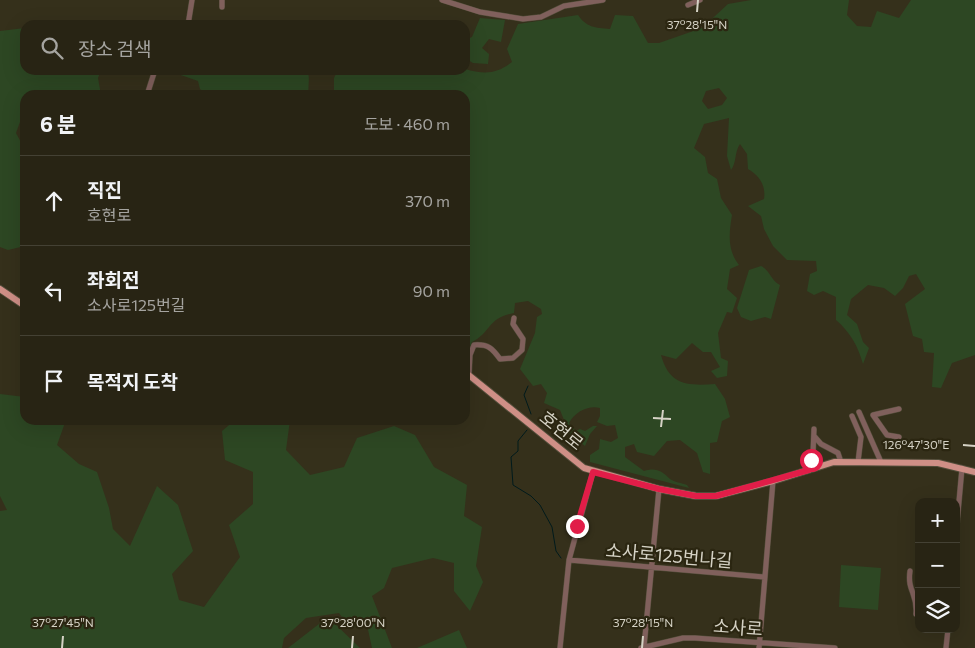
<!DOCTYPE html>
<html lang="ko">
<head>
<meta charset="utf-8">
<style>
	:root { --surface:#282414; --page:#343022; --text:#f1f3f6; --muted:#a5a4a0; --line:#444134 }
	body { margin:0; font-family:Commissioner,"Noto Sans KR",sans-serif; background:var(--page); color:var(--text) }
	.controls { position:absolute; right:15px; bottom:15px; display:grid; overflow:hidden; border-radius:10px; box-shadow:0 5px 20px #0002 }
	.controls button { width:45px; height:45px; display:grid; place-items:center; padding:0; border:0; border-bottom:1px solid var(--line); background:var(--surface); color:var(--text); font:25px sans-serif }
	.stop { position:absolute; width:15px; height:15px; margin:-11px; border:4px solid #e11d48; border-radius:50%; background:#fff }
	.stop.end { background:#e11d48; border-color:#fff; box-shadow:0 1px 5px #0008 }
	.list { margin:0; padding:0; list-style:none }
	h2 { display:flex; justify-content:space-between; align-items:center; height:65px; margin:0; padding:0 20px; font-size:21px }
	h2 small { font-size:16px; font-weight:400; color:var(--muted) }
	.list li { display:grid; grid-template-columns:32px 1fr auto; gap:15px; align-items:center; box-sizing:border-box; height:90px; padding:0 20px; border-top:1px solid var(--line) }
	.list b { display:block; font-size:19px; white-space:nowrap }
	.list p { margin:0; font-size:16px; white-space:nowrap; color:var(--muted) }
	.list em { font-size:16px; font-style:normal; color:var(--muted) }
	.icon { flex:none; width:28px; height:28px; fill:none; stroke:currentColor; stroke-width:2; stroke-linecap:round; stroke-linejoin:round }
	.map { position:relative; flex:none; width:975px; height:648px; overflow:hidden }
	.search { position:absolute; background:var(--surface); box-shadow:0 5px 20px #0002; left:20px; top:20px; width:450px; height:55px; display:flex; align-items:center; gap:12px; box-sizing:border-box; padding:0 18px; border-radius:15px; color:var(--muted); font-size:19px }
	.panel { position:absolute; background:var(--surface); box-shadow:0 5px 20px #0002; left:20px; top:90px; width:450px; height:335px; border-radius:15px }
	.map>svg:first-child { display:block }
</style>
</head>
<body>
<div class="map">
<svg width="975" height="648" viewBox="0 0 975 648">
	<rect width="100%" height="100%" fill="#35301b"/>
	<!-- green -->
	<path fill="#2d4723" fill-rule="evenodd" d="M751 0H849L847 15 857 26 871 27 877 11 899 18 911 0H975V355L952 363 941 388 932 387 934 353 924 352 922 339 913 336 905 304 925 289 916 274 909 276 903 288 895 296 884 288 868 285 851 299 847 315 857 324 863 342 869 348 863 364C858 346 850 332 836 320V297L823 291 814 295 807 291 810 274 817 271 816 261 787 260 773 246 764 229 761 216 748 206 764 199C766 186 760 176 748 169L747 154 740 144C734 153 737 162 731 170L727 156 729 118 704 124 694 148 705 157 708 173 717 179 721 198 732 215C729 233 727 250 739 265L730 269 727 289 737 298 732 313 727 312 718 333 721 358 728 361 727 376 717 378 711 371 720 367 711 352H703L692 343 676 359 661 355C669 385 687 386 715 384L725 399 730 417 722 421 717 442 710 443V474L703 472 697 453 680 440 667 441 654 456 637 452 634 444 625 447V457L644 471C656 467 662 471 670 479 674 482 682 483 687 485L689 488 590 462V455L599 449 600 439 611 442 618 438 615 425 607 426 597 422 600 416V408C588 405 575 412 569 423L576 431 580 429 585 431 593 426H597L590 434 585 446 561 427 564 420 560 410 544 403 547 393 541 384 533 386 520 369 535 333 537 317 542 314 541 309 528 301 515 303 514 313C487 318 491 333 472 342L465 359V95H328L334 91V78L338 70 465 69C483 74 496 75 512 62L507 49 518 24 578 15C586 27 595 28 610 29L615 15 633 16 648 43H659L702 28 728 4ZM719 88 727 98 722 105 708 109 702 101 706 91Z
		M480 18 505 20 501 42 489 39 482 48 489 54 488 64 473 63 465 58V40L472 37Z
		M25 28V70H101L98 78 101 95H25V122H20L16 133 25 150V246L8 250 0 247V31Z
		M176 70H307C311 79 307 86 309 95H207L200 89 198 81 175 73Z
		M761 266C770 270 771 281 780 285L771 319 765 317 751 321 741 317 737 308 749 270Z
		M0 394 25 397V420H66L57 445 79 464 97 472 109 508 113 529 130 546 157 486 178 505 193 551 172 574 179 600 204 607 240 557 229 525 253 504V472L225 460 222 431 235 420H290L286 450 310 475 344 467 357 438 394 426 415 435 434 467 467 485 464 516 482 527 476 566 483 582 470 611 454 591V563L433 558 392 568 384 588 372 596 392 648H372L367 625 350 628 339 613 306 618 284 638 282 648H0V511L7 510 0 496Z
		M841 565 881 568 878 610 839 607Z
		M328 617 360 648H288Z
		M459 630 467 648H417Z"/>
	<g fill="none" stroke-linecap="round" stroke-linejoin="round">
		<!-- stream -->
		<path stroke="#001a1b" stroke-width="1" d="M528 386 524 395 531 414
			M527 430 518 441V451L511 457 513 485 531 496 540 505 552 527 556 551 561 558"/>
		<!-- minor casing -->
		<g stroke="#524d3a" stroke-width="6">
			<path id="minor" d="M442 0 480 12 523 19 541 17 564 6 603 0
				M688 5 700 0
				M222 7V0
				M188 25 192 0
				M147 95 155 70
				M469 375 470 355 474 345C488 344 492 348 500 359L513 358 522 350 523 339 513 324 514 318
				M899 409 873 415 887 435 899 437
				M859 412 881 462
				M852 416 861 437 858 462
				M814 436 821 444 838 453 841 462
				M809 470 813 453 814 429
				M956 535 962 468
				M569 560 765 577
				M910 571C907 592 918 593 916 614
				M644 647 659 489
				M560 648 569 560 593 472
				M641 648 683 638H695L835 648
				M759 648 773 481
				M946 648 948 629"/>
		</g>
		<!-- major casing -->
		<g stroke="#524d3a" stroke-width="8">
			<path id="major" d="M0 289 25 306
				M465 372 584 468 659 489 696 496H716L773 481 834 462 938 463 975 472"/>
		</g>
		<!-- minor -->
		<use href="#minor" stroke="#80605c" stroke-width="5"/>
		<!-- major -->
		<use href="#major" stroke="#cf8f86" stroke-width="6"/>
	</g>
	<g fill="none" stroke-linecap="round" stroke-linejoin="round">
		<!-- route -->
		<path stroke="#e11d48" stroke-width="6" d="M577 526 593 472 659 489 696 496H716L809 470 811 460"/>
	</g>
	<!-- ticks -->
	<path fill="none" stroke="#d5d2c5" stroke-width="2" d="M697 12 698 0M653 418 671 419M661 427 663 410M963 445 975 446M62 648 63 636M352 648 353 636M642 648 643 636"/>
	<g text-anchor="middle" dominant-baseline="central" stroke-width="4.5" stroke-linejoin="round" paint-order="stroke">
		<!-- street labels -->
		<g font-size="18" fill="#d5d2c5" stroke="#2b2611">
			<text transform="translate(562 430) rotate(39)">호현로</text>
			<text transform="translate(669 555) rotate(5)">소사로125번나길</text>
			<text transform="translate(738 627) rotate(4)">소사로</text>
		</g>
	</g>
	<g font-size="12" text-anchor="middle" fill="#d5d2c5" stroke="#2b2611" stroke-width="4.5" stroke-linejoin="round" paint-order="stroke">
		<text x="697" y="29">37°28'15"N</text>
		<text x="916" y="449">126°47'30"E</text>
		<text x="63" y="627">37°27'45"N</text>
		<text x="353" y="627">37°28'00"N</text>
		<text x="643" y="627">37°28'15"N</text>
	</g>
</svg>
<div class="controls">
<button>+</button>
<button>−</button>
<button><svg class="icon" aria-label="layers" viewBox="0 0 24 24"><path d="M12 4l9 5-9 5-9-5zM3 14l9 5 9-5"/></svg></button>
</div>
<div class="stop" style="left:811px;top:460px"></div>
<div class="stop end" style="left:577px;top:526px"></div>
<div class="search"><svg class="icon" aria-label="search" viewBox="0 0 24 24"><circle cx="10" cy="10" r="6"/><path d="M15 15l6 6"/></svg>장소 검색</div>
<section class="panel">
<h2>6 분<small>도보 · 460 m</small></h2>
<ul class="list">
<li><svg class="icon" aria-label="ahead" viewBox="0 0 24 24"><path d="M12 20V5M6 11l6-6 6 6"/></svg><div><b>직진</b><p>호현로</p></div><em>370 m</em></li>
<li><svg class="icon" aria-label="left" viewBox="0 0 24 24"><path d="M17 20v-9H6M10 6l-5 5 5 5"/></svg><div><b>좌회전</b><p>소사로125번길</p></div><em>90 m</em></li>
<li><svg class="icon" aria-label="arrive" viewBox="0 0 24 24"><path d="M6 21V4h12l-3 4 3 4H6"/></svg><div><b>목적지 도착</b></div></li>
</ul>
</section>
</div>
</body>
</html>
